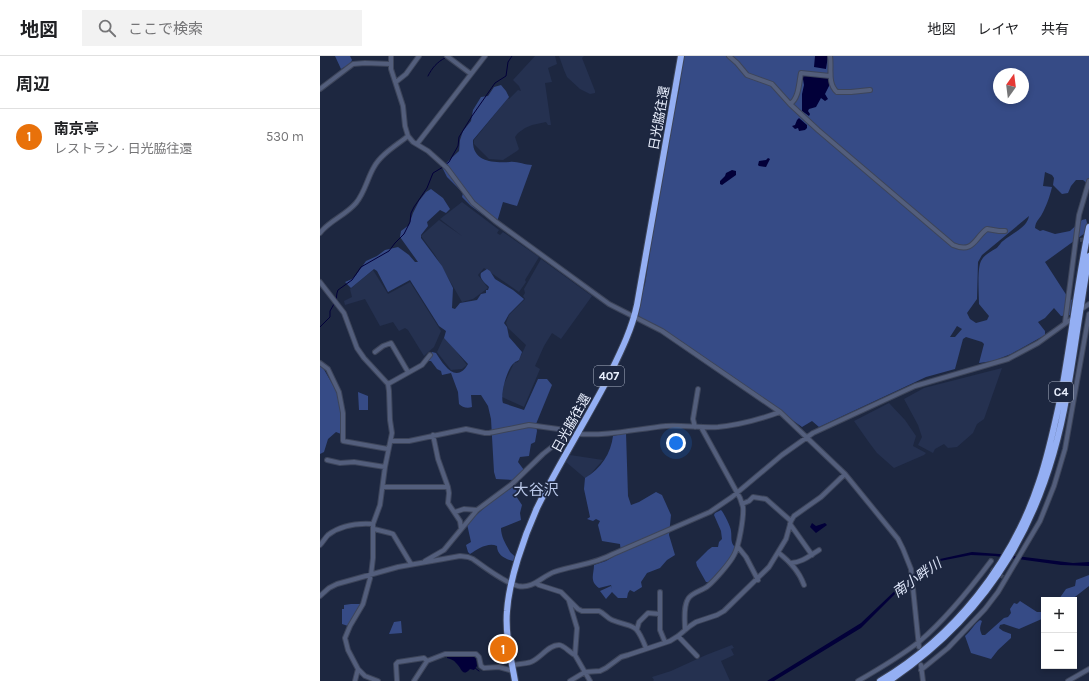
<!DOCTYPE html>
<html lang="ja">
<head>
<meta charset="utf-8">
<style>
	:root { --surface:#fff; --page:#f2f2f2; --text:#202124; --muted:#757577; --line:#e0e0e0; --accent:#606b16 }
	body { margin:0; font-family:Karla,"Noto Sans JP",sans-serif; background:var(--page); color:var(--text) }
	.controls { position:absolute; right:12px; bottom:12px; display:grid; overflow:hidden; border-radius:0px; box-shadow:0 2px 6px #0003 }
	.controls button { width:36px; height:36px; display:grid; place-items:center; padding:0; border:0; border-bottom:1px solid var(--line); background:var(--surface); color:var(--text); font:20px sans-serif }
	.compass { position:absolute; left:673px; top:12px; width:36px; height:36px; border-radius:50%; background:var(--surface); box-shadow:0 2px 6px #0003; rotate:14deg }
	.you { position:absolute; left:356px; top:387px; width:14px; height:14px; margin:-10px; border:3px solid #fff; border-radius:50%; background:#1a73e8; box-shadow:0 0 0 6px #1a73e833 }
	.badge { display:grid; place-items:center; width:26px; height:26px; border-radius:50%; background:var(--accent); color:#fff; font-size:13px; font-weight:700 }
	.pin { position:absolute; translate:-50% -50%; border:2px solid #fff; box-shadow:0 1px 4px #0006 }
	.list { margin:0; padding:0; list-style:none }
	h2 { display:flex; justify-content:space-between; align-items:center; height:52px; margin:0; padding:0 16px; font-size:17px }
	h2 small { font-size:13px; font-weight:400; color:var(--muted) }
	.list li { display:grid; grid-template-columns:26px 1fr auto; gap:12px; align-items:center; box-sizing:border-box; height:56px; padding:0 16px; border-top:1px solid var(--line) }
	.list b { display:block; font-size:15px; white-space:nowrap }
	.list p { margin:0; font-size:13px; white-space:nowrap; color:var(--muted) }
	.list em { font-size:13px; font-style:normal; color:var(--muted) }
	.icon { flex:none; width:22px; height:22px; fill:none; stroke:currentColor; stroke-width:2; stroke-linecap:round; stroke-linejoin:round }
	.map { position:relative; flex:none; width:769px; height:625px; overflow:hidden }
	header { display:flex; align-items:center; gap:24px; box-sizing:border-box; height:56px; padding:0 20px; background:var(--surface); border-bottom:1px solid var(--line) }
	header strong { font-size:19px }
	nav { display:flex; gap:22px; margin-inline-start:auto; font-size:14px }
	.search { width:280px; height:36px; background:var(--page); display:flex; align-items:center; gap:10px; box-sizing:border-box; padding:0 14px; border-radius:0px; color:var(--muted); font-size:15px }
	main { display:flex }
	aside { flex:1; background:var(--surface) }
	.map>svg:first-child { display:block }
</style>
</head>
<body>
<header>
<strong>地図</strong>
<div class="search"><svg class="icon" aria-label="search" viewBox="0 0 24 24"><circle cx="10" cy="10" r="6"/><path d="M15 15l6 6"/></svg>ここで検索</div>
<nav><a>地図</a><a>レイヤ</a><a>共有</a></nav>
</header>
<main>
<aside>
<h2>周辺<small></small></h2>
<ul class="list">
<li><span class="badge" style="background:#e8710a">1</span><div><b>南京亭</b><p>レストラン · 日光脇往還</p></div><em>530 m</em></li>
</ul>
</aside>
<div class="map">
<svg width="769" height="625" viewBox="0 0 769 625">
	<rect width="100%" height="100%" fill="#1d2740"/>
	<!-- built -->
	<path fill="#253150" d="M215 0H235L237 8 228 12 232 26 225 27 231 69H228L226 66 212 69 205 72 198 77 195 81 199 93 197 95 183 104 169 103 154 88V84L188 42 189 43 198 34 201 35 199 30 193 24Z
		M239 0H264L262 2 275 35V37L270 38 260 33 247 21 244 14Z
		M142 146 179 174 177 177 180 179 183 176 219 201 205 224 206 226 199 236 164 212 158 219 168 232 153 243 142 246 115 199 101 180 119 164 142 180 120 163Z
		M221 203 272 240 241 283 232 277 224 290 215 310 220 313 204 351 182 341 184 328 194 307 198 306 206 289 188 272 186 267 189 259 205 243 203 240 205 237 204 233Z
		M53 214 68 238 90 226 121 275 114 291 104 300 88 274 85 272 79 275 73 266 60 270 45 243 25 249 24 245 32 241 30 233Z
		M125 281 147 309 142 313 131 314 117 296 123 283Z
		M682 312 664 363 657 368 653 377 637 391 628 392 624 388 615 393 613 397 598 389 602 381 598 369 584 343 604 332Z
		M569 347 585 364 596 380 593 390 606 397 604 399 574 412 557 397 548 385 534 365Z
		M250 399 283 404 266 423 246 406Z
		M412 589 414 592 411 593 414 599 401 605 410 625H333L334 624 332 621 351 615 386 599Z"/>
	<!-- green -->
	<path fill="#364b86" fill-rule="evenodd" d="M15 0H30L32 4 30 8 21 13Z
		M364 0H769V129L763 124H756L751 130 748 137 742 138 733 129 734 122 732 119 725 116 723 130 732 131C730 140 726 151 722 158 719 164 716 164 715 172L720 175 723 174 735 178 750 175 762 164 766 163 767 167 765 177 725 206 747 240 752 244 750 259 741 260 734 252 725 262 718 266 725 275V279L691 298 673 305 659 307 664 288 662 286 646 281 643 283 635 313 606 321 499 371 492 365 482 371 368 290 336 269 326 265 318 260 321 240 325 228 340 133 342 126 352 68 360 30 362 4ZM679 18H703V42H679ZM709 160C707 172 692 177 683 185 680 187 679 191 675 193 670 196 664 199 661 205 657 213 659 237 659 248L669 260 667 264 656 267 650 263 647 257 657 243 658 206 662 199ZM637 270 642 273 635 281H630Z
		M181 29 186 35 189 41 153 84C152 106 173 107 190 106 196 105 205 109 212 109L197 150 183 146 177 166H173L151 150 142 141 143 137 127 121 122 111 139 95 140 84 143 75 151 65 153 54 161 41 168 40 174 31Z
		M111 133 123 142 130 153 126 157 120 154 107 166 108 170 101 179V182L122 210 133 232 132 252 135 253 140 247 157 244 161 238 166 237V234H168L169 231C165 227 159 223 161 217L167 213 170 215 175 223 193 234 204 243 189 258 184 267 187 271 189 281 202 296 199 304C198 305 196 305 194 307 187 312 180 339 183 347L204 354 218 323H227L232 329 216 368 217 375 215 386 211 388 209 400 200 401 198 406 204 414 194 424 176 423 174 416 171 363 168 350 161 339H151L152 351C147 353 142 351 139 348L138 336 131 317 122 319 121 315 117 313 111 305H108L112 296 116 297C123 308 136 329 148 308L124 282 126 275 119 270 90 224 68 236 57 215 54 213 31 232 25 226 32 223 36 219 46 205 57 200 65 194 78 191 89 199 95 206H98L80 181 81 175 89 169 93 157 99 145 106 136Z
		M0 309 2 310 18 338 26 367 21 378 16 376 8 383 4 396 0 398Z
		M38 336 48 340V354H39Z
		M306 377 308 440 311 449 319 446 336 436 342 439 351 459 349 479 355 499 347 504 340 512 327 517 321 526 322 531 314 536 310 534 308 537 307 542H298L292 536 286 543 280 535 291 530 292 533 291 529 279 532C269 525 274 518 274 509L286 505 301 496 300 488 282 485 278 469 280 465 276 463 273 465 267 463 270 461 264 433 265 422C281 413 291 397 293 380Z
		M193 431 197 435 196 440 202 449 200 457 201 464 181 472C181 480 185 487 189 494 190 497 193 498 195 501L193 505C185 503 177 499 177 490 168 486 158 493 150 498L148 496 146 489 151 486 147 468C161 454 176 441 193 431Z
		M401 454C404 457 411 471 411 475 412 482 410 486 415 491 412 505 398 514 390 526H386L377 510 376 506 388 494 392 491H398L399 486 402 483 401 475 394 459 395 457Z
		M769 519V530L751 544H740L739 543 746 533 755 530 756 524Z
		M700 545 717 556H721L724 551V562L699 573 684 568 680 569 679 572 683 575 691 578V582L678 594 671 603 651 597 645 580C651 575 654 568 660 564L662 565C660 571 659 573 662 579H665L684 562 688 561 691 557 690 553 694 547 697 548Z
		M31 548H42L34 559 28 570 22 568V553H24V549Z
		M81 565 82 577 69 578 74 566Z"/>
	<!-- water -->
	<path fill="#020039" d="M495 0H508L506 13 494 11Z
		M482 17 504 20 509 22 510 28 505 38 508 43 505 45 501 42 496 51 489 53 488 55 490 58 489 60 482 55V38L484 29Z
		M479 62 487 69V72L485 74 479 75 478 72 475 73 472 70 475 69 477 64Z
		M448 102 450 103 446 111 439 110 438 109 439 105 446 104Z
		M412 114 416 115V119L402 129 400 128V125L405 120 406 117Z
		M492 467 496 470 505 467 507 469 496 477 490 471Z
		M652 496 679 498 753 507 769 506V510L741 509 675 500 651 499 620 505 606 512 576 537 541 572 454 625H447L541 567 580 530 607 509 620 503Z
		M127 600 154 601 156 603 157 610 154 614 150 613C142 622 142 612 136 607 134 604 130 603 127 602Z"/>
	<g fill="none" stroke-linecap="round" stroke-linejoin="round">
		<!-- stream -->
		<path stroke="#020039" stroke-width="1" d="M108 20C112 12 117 6 125 2
			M125 109 129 106 138 90 139 81 152 60 175 27 186 20 188 6 192 0
			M16 244 17 237 18 234 32 224 41 211 69 195 75 187 84 178 90 166 91 157 94 151 107 132 113 117 123 111
			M0 271 10 261V255L14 248
			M155 612 159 615"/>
		<!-- minor-tunnel -->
		<path stroke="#3c455c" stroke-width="4" stroke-dasharray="4 2" stroke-linecap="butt" d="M760 184 769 183
			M671 513 683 521"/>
		<!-- minor casing -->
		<g stroke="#3d455a" stroke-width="6">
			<path id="minor" d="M71 0V13L83 50 85 70 88 80 93 86 108 95 127 112 153 147 175 165 289 248 342 275 460 356 525 418 578 483 583 493 591 513 599 591
				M127 0 151 18
				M409 0 417 7 427 19 452 28 470 48 498 74 633 189C654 198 655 181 667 173L679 175H685
				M510 0C512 12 507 27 517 36H531L550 34
				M76 26 86 18 99 0
				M0 33 33 8 45 7 71 8
				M470 48C479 43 479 26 481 17L510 20
				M97 88 165 0
				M0 177C9 165 26 159 36 147 45 136 47 123 54 111 61 98 77 89 88 80
				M0 226 24 257 37 292 44 302 68 328 69 335 70 364 72 377 65 411 60 449 53 468V502L51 519 43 548 30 570 25 582 28 594 38 613 45 620 58 625
				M763 252 769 248
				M745 267 759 159 769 125
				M55 296 63 290 71 287 88 316
				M0 307 8 313 19 336 23 357V385L68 393
				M68 328 102 309 110 299
				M375 371 373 363 378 333
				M258 378C288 380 316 373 346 370 363 369 381 372 398 371 419 369 441 363 460 356
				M113 379 118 403 128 431 129 437 128 447 140 465 141 472
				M71 385H89L146 373 165 377H169L209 369 253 375
				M7 404 20 407 34 406 65 411
				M63 431H128
				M422 448 429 445 433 441 446 443 471 465
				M135 456 144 453 157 454
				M470 468 492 499
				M54 473 70 477 73 478 91 508
				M0 489C3 486 5 482 8 479 21 469 38 467 53 468
				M418 491 426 501 438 524
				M459 497C470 506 479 515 484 529
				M105 505 124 494 157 454 192 428 223 398 252 375
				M471 507C483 506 489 500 499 494
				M216 527 219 529 241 536 258 553 262 555H279C284 557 287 562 292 564 315 573 315 565 326 592
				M340 536V558
				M0 540 9 532 17 528 78 511 140 500 148 501 153 503C164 511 185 527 198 530 213 533 221 521 234 516 254 509 273 509 293 498L390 456 412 441 462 399 493 377 595 330 688 303 718 287 750 264
				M249 545 257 572 255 599 270 625
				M317 573 319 566 328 557 340 558V574L345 586
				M365 574C365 565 363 551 368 543 372 536 382 535 388 530 395 524 410 507 414 499 419 491 424 460 423 451 422 448 421 445 420 442L381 371
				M358 580 377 600
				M192 609C198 608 205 608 211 606 221 602 228 589 239 589 244 589 250 597 255 599
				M601 609 603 625
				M601 614 628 592 665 553 678 536 720 465 734 430 745 393 769 258
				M35 625 38 613
				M77 625 76 608 78 606 104 602 107 605
				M94 625 107 605 125 598H156L159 601 161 610 164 612 179 611 193 615
				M250 625 265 616 280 615 286 612 301 601 308 599 350 585 358 580 370 570 376 566 397 559 404 555 449 511 466 483 471 465 474 460 501 441 525 418
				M538 625C559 613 581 600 600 585 627 562 650 533 671 505
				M748 625 769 613"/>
		</g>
		<!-- highway casing -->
		<g stroke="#3d455a" stroke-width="8">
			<path id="highway" d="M195 625C191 602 185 578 187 555 189 524 204 481 217 452 238 409 264 368 286 326 298 301 311 277 317 249L361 0
				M560 625C634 581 692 508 719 426 728 400 734 372 740 344 751 287 757 228 769 171
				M569 625C673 555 726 460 747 338 755 292 761 246 769 200"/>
		</g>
		<!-- minor -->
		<use href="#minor" stroke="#535e7c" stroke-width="4"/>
		<!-- highway -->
		<use href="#highway" stroke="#94aff3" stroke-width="6"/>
	</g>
	<g text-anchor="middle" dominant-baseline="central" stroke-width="3.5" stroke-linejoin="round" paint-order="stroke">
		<!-- shield labels -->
		<g fill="#1d2740" stroke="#acb4c5" stroke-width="1">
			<rect x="274" y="310" width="30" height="20" rx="3"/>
			<rect x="729" y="326" width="24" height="20" rx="3"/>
		</g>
		<g font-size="12" font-weight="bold" fill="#eaf0fe">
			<text x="289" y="320">407</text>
			<text x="741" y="336">C4</text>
		</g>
		<!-- street labels -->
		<g font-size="13" fill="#eaf0fe" stroke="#1d2740">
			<text transform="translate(339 62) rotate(-80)">日光脇往還</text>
			<text transform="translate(251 367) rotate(-61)">日光脇往還</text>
		</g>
		<!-- water labels -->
		<g font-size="14" font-style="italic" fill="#dae2f5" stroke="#1d2740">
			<text transform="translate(597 522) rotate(-35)">南小畔川</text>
		</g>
		<!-- quarter labels -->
		<g font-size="15" fill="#bac8e9" stroke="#1d2740">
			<text x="216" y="434">大谷沢</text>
		</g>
	</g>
</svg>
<div class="controls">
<button>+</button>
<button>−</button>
</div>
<svg class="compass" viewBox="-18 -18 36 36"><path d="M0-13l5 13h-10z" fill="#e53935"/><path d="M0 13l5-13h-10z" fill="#757577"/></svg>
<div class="you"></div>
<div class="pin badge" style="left:183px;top:593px;background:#e8710a">1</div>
</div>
</main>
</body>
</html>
